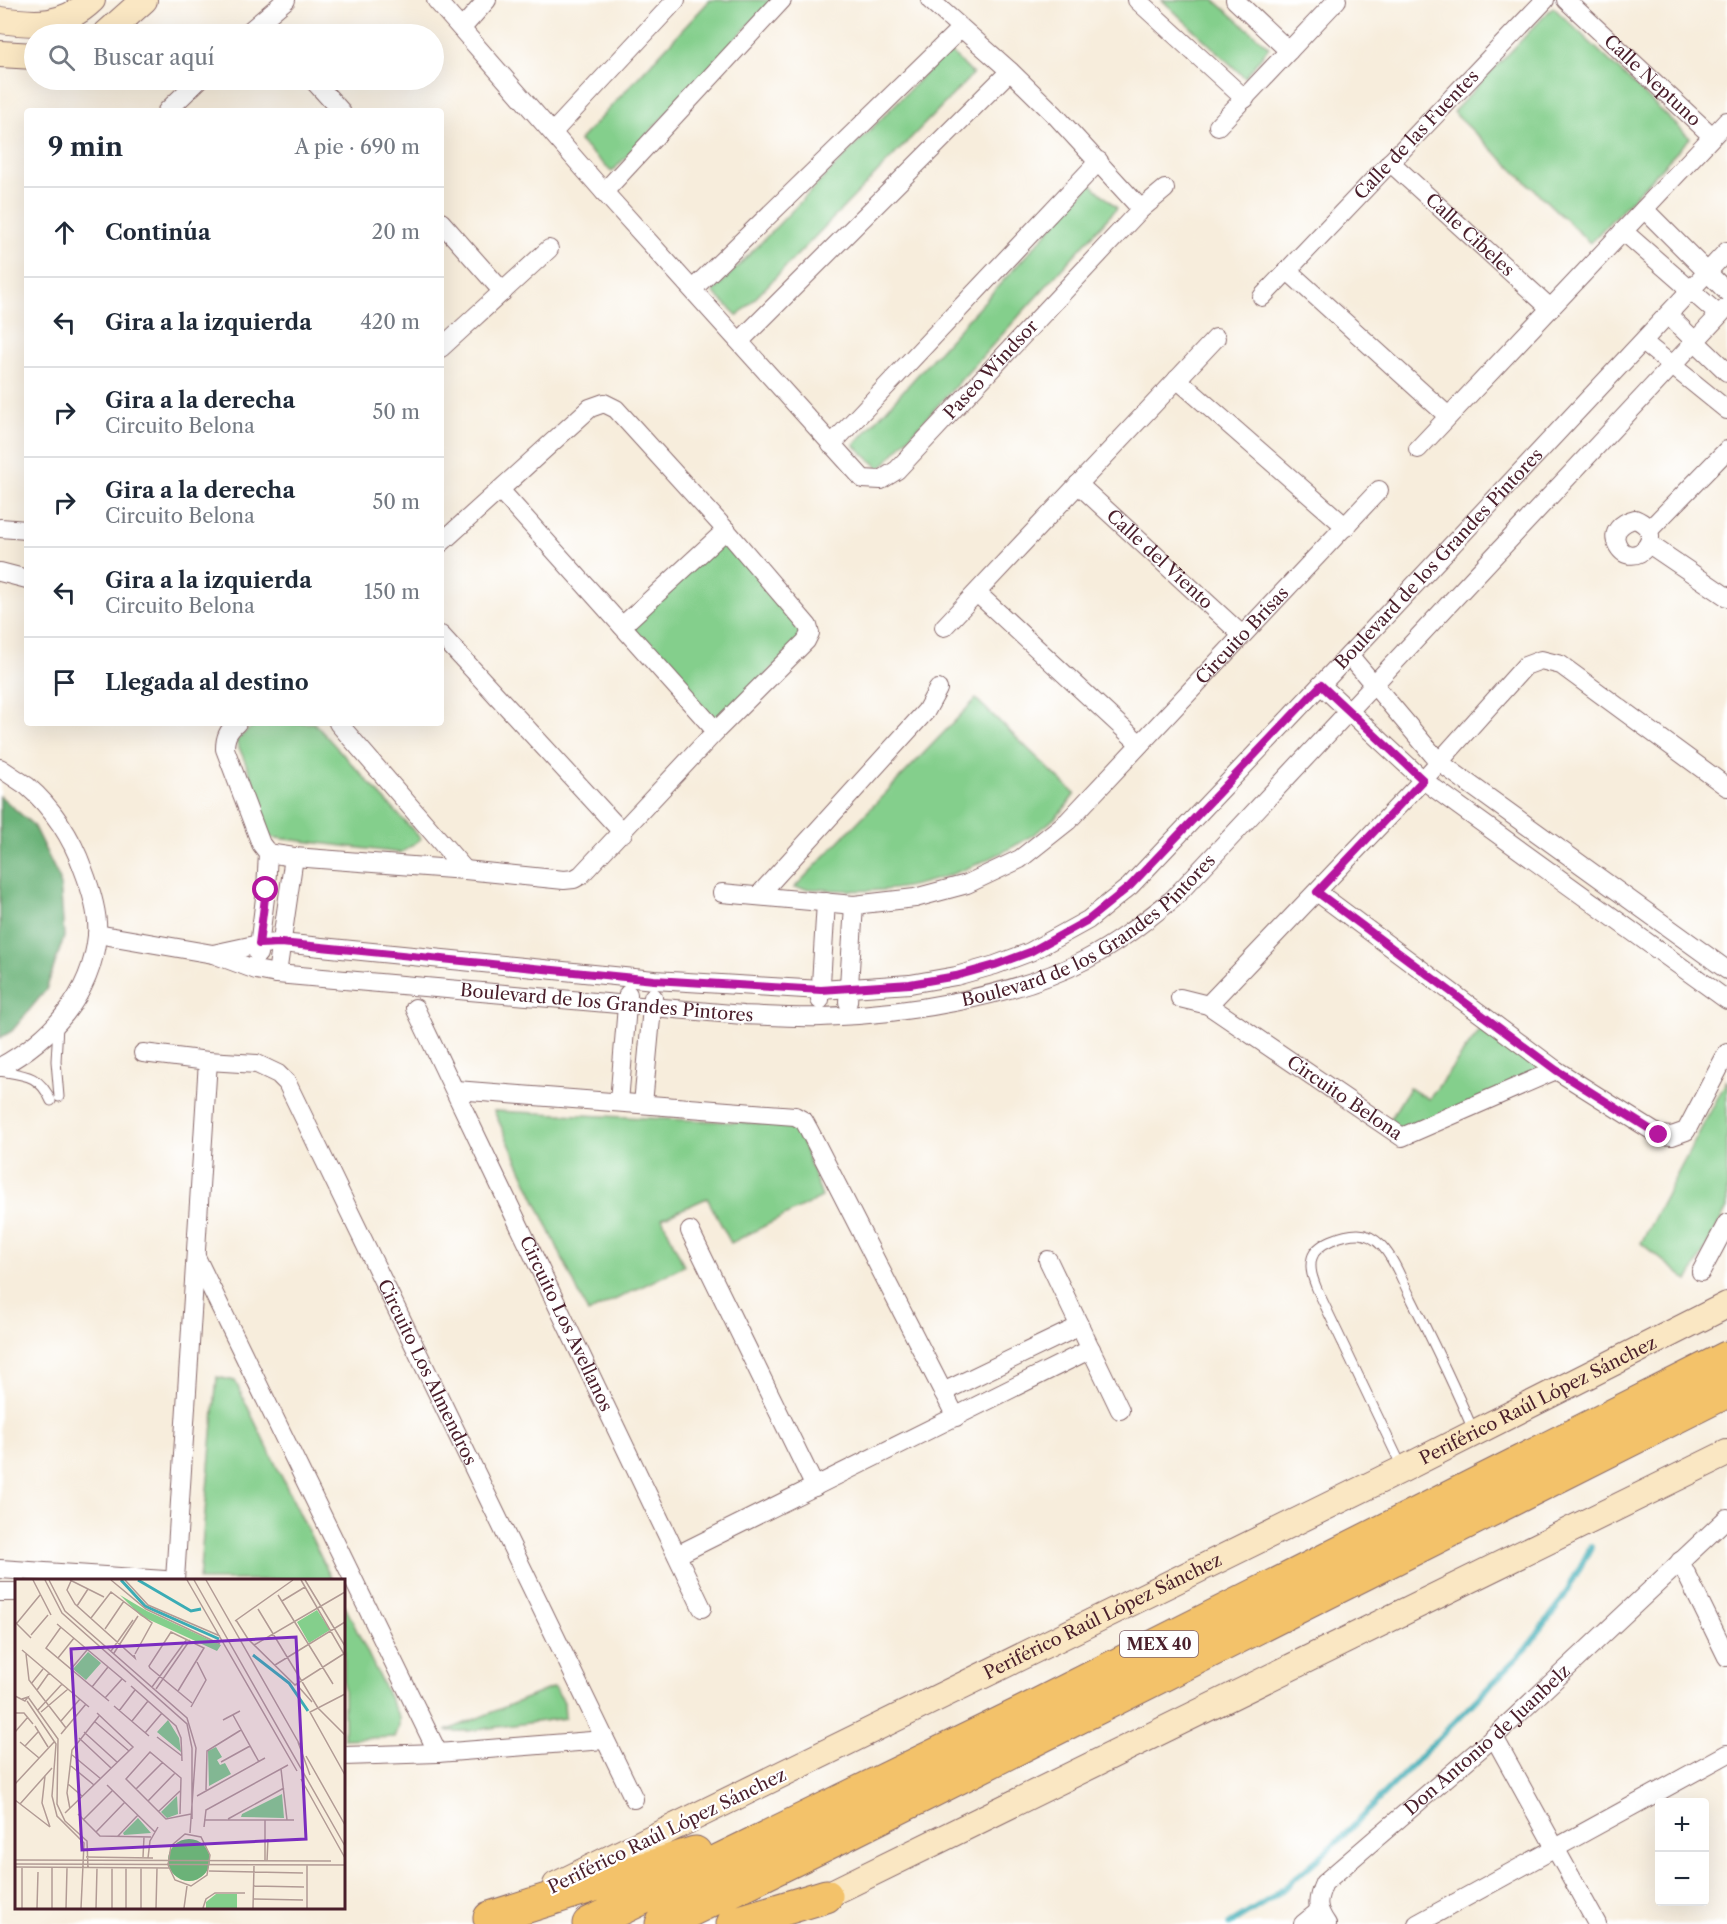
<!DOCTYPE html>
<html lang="es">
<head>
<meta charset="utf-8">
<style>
	:root { --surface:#fff; --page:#f2f2f3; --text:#1f2937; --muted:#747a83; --line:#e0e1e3 }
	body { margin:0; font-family:"Libre Caslon Text",serif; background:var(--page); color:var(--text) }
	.controls { position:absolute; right:18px; bottom:18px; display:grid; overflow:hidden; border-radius:6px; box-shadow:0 6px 24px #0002 }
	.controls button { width:54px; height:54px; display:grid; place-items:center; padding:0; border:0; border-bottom:2px solid var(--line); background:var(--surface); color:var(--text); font:30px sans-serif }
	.stop { position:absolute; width:18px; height:18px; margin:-14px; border:4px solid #b5179e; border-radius:50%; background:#fff }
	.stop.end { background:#b5179e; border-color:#fff; box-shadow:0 2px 6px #0008 }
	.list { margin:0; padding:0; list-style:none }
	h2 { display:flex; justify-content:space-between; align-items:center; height:78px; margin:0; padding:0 24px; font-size:26px }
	h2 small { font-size:20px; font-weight:400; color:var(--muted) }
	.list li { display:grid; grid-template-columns:39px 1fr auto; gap:18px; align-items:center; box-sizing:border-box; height:90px; padding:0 24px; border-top:2px solid var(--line) }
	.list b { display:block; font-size:22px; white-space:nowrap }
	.list p { margin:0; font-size:20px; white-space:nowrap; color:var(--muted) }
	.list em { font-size:20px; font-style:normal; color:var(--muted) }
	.icon { flex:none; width:33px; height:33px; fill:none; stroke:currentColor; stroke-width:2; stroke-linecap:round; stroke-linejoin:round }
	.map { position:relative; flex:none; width:1727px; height:1924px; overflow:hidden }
	.search { position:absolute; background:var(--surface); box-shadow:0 6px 24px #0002; left:24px; top:24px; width:420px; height:66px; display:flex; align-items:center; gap:15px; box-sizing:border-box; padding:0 21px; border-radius:33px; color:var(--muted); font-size:22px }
	.panel { position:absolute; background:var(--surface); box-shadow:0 6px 24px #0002; left:24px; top:108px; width:420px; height:618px; border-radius:6px }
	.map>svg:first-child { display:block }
</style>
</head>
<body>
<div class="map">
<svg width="1727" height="1924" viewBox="0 0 1727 1924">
	<rect width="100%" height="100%" fill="#fff"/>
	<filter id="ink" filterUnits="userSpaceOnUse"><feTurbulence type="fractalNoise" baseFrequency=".0167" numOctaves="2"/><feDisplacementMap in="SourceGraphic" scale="12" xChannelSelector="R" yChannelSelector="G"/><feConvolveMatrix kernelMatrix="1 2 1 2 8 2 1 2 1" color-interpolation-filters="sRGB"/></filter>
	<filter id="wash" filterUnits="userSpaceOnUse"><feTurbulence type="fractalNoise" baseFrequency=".008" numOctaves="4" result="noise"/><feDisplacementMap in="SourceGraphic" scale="24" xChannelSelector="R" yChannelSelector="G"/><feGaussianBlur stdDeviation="1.35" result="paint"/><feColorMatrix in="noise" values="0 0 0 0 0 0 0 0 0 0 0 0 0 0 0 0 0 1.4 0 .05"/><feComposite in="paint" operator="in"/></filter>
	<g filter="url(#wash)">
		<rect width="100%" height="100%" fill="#f7eddc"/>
		<!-- green -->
		<path fill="#84cf8c" stroke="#67775c" stroke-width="1.5" d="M710 0H772L612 172 579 141Z
			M1162 0H1214L1269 47 1245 78Z
			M1553 7 1690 138 1590 243 1453 112Z
			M948 50 973 74 738 316 713 292Z
			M1091 184 1117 208 880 469 854 445Z
			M726 534 807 633 716 724 630 627Z
			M976 699 1075 794C1070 800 1066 807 1061 812 1024 850 934 887 882 890 853 892 823 889 794 888Z
			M256 723H314L421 839 401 853 269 837C263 803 250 772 236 741Z
			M1486 1022 1549 1069 1402 1133 1388 1123 1409 1088 1429 1099Z
			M1727 1080V1208L1688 1281 1641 1243Z
			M494 1111 796 1125 822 1197 731 1243 707 1198 662 1218 684 1266 588 1313Z
			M217 1377 235 1381 332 1580H199Z
			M344 1604 399 1718V1727L395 1737 344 1739Z
			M554 1687 564 1702 565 1718 468 1731H446Z"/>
		<!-- forest -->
		<path fill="#6bb278" stroke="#5a6852" stroke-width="1.5" d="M0 796 33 825 60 880 64 937 46 990 12 1031 0 1038Z"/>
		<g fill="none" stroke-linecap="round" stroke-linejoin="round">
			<!-- stream -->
			<path stroke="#3bacb5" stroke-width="6" d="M1230 1924 1275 1896 1338 1841 1526 1649 1561 1602 1591 1547"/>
		</g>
	</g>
	<g filter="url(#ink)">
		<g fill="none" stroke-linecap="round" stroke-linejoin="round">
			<!-- lane casing -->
			<g stroke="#876769" stroke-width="11">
				<path id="lane" d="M58 1025 56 1061 59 1097
					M0 1071C25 1075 40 1075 51 1101
					M1402 1467 1317 1289C1313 1279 1309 1269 1312 1258 1316 1243 1344 1234 1358 1234 1367 1234 1376 1240 1382 1246 1395 1260 1402 1281 1411 1298 1433 1342 1454 1385 1473 1430"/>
			</g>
			<!-- street casing -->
			<g stroke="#876769" stroke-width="20">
				<g id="street">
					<path id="s1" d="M436 0 604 192 863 479 881 480 897 470 1141 209 1165 189"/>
					<path d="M930 0 1010 71 1055 115 1141 209"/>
					<path d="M1137 0 1245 99"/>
					<path d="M1235 0 1289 51"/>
					<path id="s2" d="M1566 0 1712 136"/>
					<path d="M462 28 487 0"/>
					<path d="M246 34 286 0"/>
					<path d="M313 80 341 111"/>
					<path d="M167 111 199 80"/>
					<path d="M1218 126 1337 0"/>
					<path d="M553 132 676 0"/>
					<path id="s3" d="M1390 162 1550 308"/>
					<path d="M604 192 782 0"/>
					<path d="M1644 209 1727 292"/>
					<path d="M441 222 503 292"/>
					<path d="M1623 231 1719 315"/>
					<path d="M1287 270 1448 416"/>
					<path d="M693 289 961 28"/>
					<path id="s4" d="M1262 297 1545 0"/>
					<path d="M1668 315 1727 372"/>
					<path d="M740 341 1010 71"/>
					<path d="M1643 342 1727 410"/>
					<path d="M441 348 549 249"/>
					<path d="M1177 379 1346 527"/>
					<path d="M831 445 1099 161"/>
					<path d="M1418 449 1727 121"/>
					<path id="s5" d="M1078 484 1242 635"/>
					<path d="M500 490 716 731"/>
					<path d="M1635 519C1671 534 1633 572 1618 546 1610 532 1622 522 1635 519Z"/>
					<path d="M0 528 27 530"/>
					<path d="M1649 530 1727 450"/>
					<path d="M1649 544 1727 597"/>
					<path d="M0 572 27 579"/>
					<path d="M977 593 1140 744"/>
					<path d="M622 626 726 530"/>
					<path d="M944 627 1216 338"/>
					<path d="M441 635 623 833"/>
					<path d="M1349 655 1439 762 1727 970"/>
					<path d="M1321 685 1423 780 1727 1000"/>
					<path d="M237 723C228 731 225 737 225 749L261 844 268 853 266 890 258 954"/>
					<path d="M338 723 465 870"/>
					<path d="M0 768C9 774 18 780 27 786 52 807 72 838 83 869 90 887 99 916 97 936 91 996 51 1039 0 1067"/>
					<path d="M268 853 294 857 465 870 564 880 574 879 581 875 716 731 806 641 810 633 808 626 726 530 616 409 604 403 590 408 441 543"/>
					<path d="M1317 892 1556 1070 1659 1135 1672 1136 1686 1131 1727 1053"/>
					<path id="s6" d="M722 893 854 905 915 898 967 884 1020 859 1068 821 1379 490"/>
					<path d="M758 896 926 711 938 689"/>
					<path id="s7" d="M97 934 213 954 256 970 277 974 743 1015C769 1016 795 1018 821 1017 902 1015 1015 997 1087 959 1118 943 1145 921 1173 899L1727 307"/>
					<path id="s8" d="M213 954 259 944 281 943 654 980 821 990 910 984 956 976 995 965 1030 952 1088 920 1130 886 1349 655 1727 251"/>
					<path d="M277 974 294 857"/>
					<path id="s9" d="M1180 998 1208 1005 1402 1137 1556 1070"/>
					<path d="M820 1000 826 902"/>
					<path d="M848 1002 854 905"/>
					<path d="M1208 1005 1423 780 1525 666 1541 660 1561 665 1727 787"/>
					<path id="s10" d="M415 1008 702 1608"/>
					<path id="s11" d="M143 1053 208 1061 257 1064 278 1074 287 1083 634 1799"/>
					<path d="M456 1090 795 1116 804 1121 809 1130 956 1417"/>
					<path d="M619 1102 628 994"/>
					<path d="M643 1104 653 997"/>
					<path d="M690 1231 815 1487"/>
					<path d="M196 1257 438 1753"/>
					<path d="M1048 1260 1120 1410"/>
					<path d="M1701 1272 1727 1223"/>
					<path d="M943 1392 1080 1326"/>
					<path d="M677 1555 1091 1349"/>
					<path d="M1680 1561 1727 1657"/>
					<path d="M0 1569 165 1580"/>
					<path d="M175 1580 208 1061"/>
					<path d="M0 1592H16"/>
					<path d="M1494 1737 1597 1924"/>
					<path d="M344 1756 438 1753 604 1740"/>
					<path d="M1303 1924 1319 1911"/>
					<path id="s12" d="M1327 1924C1316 1908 1316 1901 1324 1883L1494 1737 1727 1518"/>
					<path d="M1417 1924 1727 1754"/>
				</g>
			</g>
			<!-- secondary casing -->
			<g stroke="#876769" stroke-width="28">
				<g id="secondary">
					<path d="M0 20C36 25 64 27 92 0"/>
					<path d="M106 34 144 0"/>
					<path d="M0 54 34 56"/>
					<path id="s13" d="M556 1885 1403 1469 1727 1305"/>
					<path d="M809 1904 1727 1453"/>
				</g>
			</g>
			<!-- highway casing -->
			<g stroke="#876769" stroke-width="35">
				<path id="highway" d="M490 1918 695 1853
					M589 1924 1024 1712 1727 1358
					M662 1924 848 1833 1727 1391
					M733 1924 826 1896"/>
			</g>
			<!-- lane -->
			<use href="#lane" stroke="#fff" stroke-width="9"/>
			<!-- street -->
			<use href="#street" stroke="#fff" stroke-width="18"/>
			<!-- secondary -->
			<use href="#secondary" stroke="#fae7c3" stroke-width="26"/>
			<!-- highway -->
			<use href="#highway" stroke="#f3c26a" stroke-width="33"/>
		</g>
	</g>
	<g fill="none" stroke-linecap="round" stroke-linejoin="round" filter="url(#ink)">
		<!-- route -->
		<path stroke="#b5179e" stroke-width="8" d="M266 890 259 944 281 943 654 980 821 990 910 984 956 976 995 965 1030 952 1088 920 1130 886 1321 685 1423 780 1317 892 1556 1070 1659 1135"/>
	</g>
	<g text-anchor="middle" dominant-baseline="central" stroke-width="4.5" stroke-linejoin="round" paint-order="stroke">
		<!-- shield labels -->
		<rect fill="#fff" stroke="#80626b" stroke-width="1.5" x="1120" y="1631" width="78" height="26" rx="4.5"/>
		<g font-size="16" font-weight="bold" fill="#4a1f2b">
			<text x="1159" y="1644">MEX 40</text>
		</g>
		<!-- street labels -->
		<g font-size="18" fill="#4a1f2b" stroke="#fff">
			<text stroke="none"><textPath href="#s2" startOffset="118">Calle Neptuno</textPath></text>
			<text stroke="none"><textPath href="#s4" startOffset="224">Calle de las Fuentes</textPath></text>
			<text stroke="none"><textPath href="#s3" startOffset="108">Calle Cibeles</textPath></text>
			<text stroke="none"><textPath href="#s1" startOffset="816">Paseo Windsor</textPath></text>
			<text stroke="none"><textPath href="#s5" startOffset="111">Calle del Viento</textPath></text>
			<text stroke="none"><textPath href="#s8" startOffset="1395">Boulevard de los Grandes Pintores</textPath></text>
			<text stroke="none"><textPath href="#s6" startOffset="622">Circuito Brisas</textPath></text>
			<text stroke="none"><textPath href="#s7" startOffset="1020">Boulevard de los Grandes Pintores</textPath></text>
			<text stroke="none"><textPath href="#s7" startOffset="516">Boulevard de los Grandes Pintores</textPath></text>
			<text stroke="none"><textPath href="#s9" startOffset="194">Circuito Belona</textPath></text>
			<text stroke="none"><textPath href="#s10" startOffset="350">Circuito Los Avellanos</textPath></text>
			<text stroke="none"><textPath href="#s11" startOffset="472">Circuito Los Almendros</textPath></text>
			<text stroke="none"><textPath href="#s13" startOffset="1095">Periférico Raúl López Sánchez</textPath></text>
			<text stroke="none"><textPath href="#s13" startOffset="609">Periférico Raúl López Sánchez</textPath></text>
			<text stroke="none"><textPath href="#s12" startOffset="261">Don Antonio de Juanbelz</textPath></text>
			<text transform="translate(667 1831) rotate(-26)">Periférico Raúl López Sánchez</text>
		</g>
	</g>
	<!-- overview -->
	<g transform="translate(15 1579)">
		<rect width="330" height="330" fill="#f7eddc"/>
		<path d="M105 16 132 32 206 66 202 72 126 37ZM302 31 315 51 294 64 282 43ZM73 73 86 84 71 101 58 90ZM153 141 164 159 166 173 142 153ZM201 168 207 178 202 181 205 186 210 184 216 195 194 207 193 172ZM267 215 269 239 226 238 227 235ZM162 217 163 235 152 239 146 233ZM123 239 136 254 109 256 108 254ZM201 315H222V329H191V323Z" fill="#84cf8c"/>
		<path d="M153 281a21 21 0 1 1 42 0a21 21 0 1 1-42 0Z" fill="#6bb278"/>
		<path fill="none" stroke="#3bacb5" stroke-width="3" d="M106 1 130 27 204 60M123 1 176 32 186 30M238 76 274 104 293 132"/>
		<path fill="none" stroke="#b29b95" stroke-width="1.5" d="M18 1 36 36M30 1 47 34 172 145 177 169V240M34 1 50 32 172 139 181 169 175 254M55 1 89 18M96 1 131 30 205 65M110 1 133 26 205 57M172 1 282 192M179 1 330 267M191 1 285 166M286 1 329 75M290 1 330 67M56 2 52 11 60 25 120 79 119 76M263 16 318 105M267 22 290 8M62 27 73 10M243 30 303 129 330 156M76 39 96 13 137 44 120 75M221 41 233 60 280 106 330 74M220 42 278 1M0 43 16 59M2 44 25 16M42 45 111 103M46 48 31 69 94 122M90 50 109 22M16 56 33 36M239 66 330 13M7 71 74 128M96 72 118 41M99 74 123 37M11 75 14 101 51 149M43 79 59 59M260 86 330 43M56 90 72 71M16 105 28 90M282 106 297 123M116 107 161 147 166 159 167 182M77 108 93 88M137 108 172 60M141 110 175 61M22 111 34 94M163 112 189 69 156 53 134 87 135 89 177 124M330 115 295 133 330 196M0 117 10 122 13 118 7 120M13 118 43 160 42 225 50 242 72 262 73 289M90 119 107 100M12 122 41 165 37 217 42 237 69 264 66 329M99 127 134 157M176 128 191 101 182 83M23 131 47 105M104 132 120 111M26 133 53 110M0 134H9L18 145M218 136 244 183M208 141 225 132M46 142 65 120M79 142 114 172M117 142 133 122M20 147 33 168M0 153 13 138M69 153 102 183M130 154 147 134M46 155 71 125M142 158 167 177M64 159 96 189M5 163 24 179M283 163 295 196M10 167 23 153M56 175 86 200M291 177 330 246M206 183 235 167M56 187 79 206M266 190 272 241M30 197 27 224 35 248M286 200 330 279M0 205 40 162M53 205 67 217M92 206 140 253M121 210 148 183M191 211 192 172 226 151M182 217 250 179M0 221 35 248M133 222 160 194M5 225 37 189M55 230 52 214 57 171 84 137M143 233 165 212M50 234 118 168 82 134M63 235 85 257 136 258M165 235 166 199 135 173 111 200 151 240 176 235M213 240 269 209M68 241 98 211M189 241H279M189 248 191 231 273 186M81 253 110 223M170 255 186 258 195 276 192 296 176 307 160 301 153 286 156 267ZM103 257 123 236M71 278 138 279M128 278 129 258M133 279 135 262 143 248M0 281 316 282M250 282V241M252 282 253 260M0 285 330 286M0 288 154 289M194 292 288 294M239 307 289 308M238 320 288 321M7 329V289M22 329 23 293M37 329V288M51 329 52 289M81 329 82 289M97 329V288M111 329V289M126 329V289M141 329 142 289M169 329 172 307M188 329 191 320 200 314H230M238 329 239 287M292 329V286"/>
		<path fill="#7b2cbf" fill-opacity="0.15" stroke="#7b2cbf" stroke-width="3" d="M281 58 291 260 67 271 56 70Z"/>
		<rect width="330" height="330" fill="none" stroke="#4a1f2b" stroke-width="3"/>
	</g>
</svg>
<div class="controls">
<button>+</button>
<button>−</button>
</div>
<div class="stop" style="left:266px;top:890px"></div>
<div class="stop end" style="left:1659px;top:1135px"></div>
<div class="search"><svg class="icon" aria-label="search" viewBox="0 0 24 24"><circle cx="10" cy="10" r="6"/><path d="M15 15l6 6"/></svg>Buscar aquí</div>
<section class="panel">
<h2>9 min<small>A pie · 690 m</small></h2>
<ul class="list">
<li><svg class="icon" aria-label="ahead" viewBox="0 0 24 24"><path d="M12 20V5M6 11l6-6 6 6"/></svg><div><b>Continúa</b></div><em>20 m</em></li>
<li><svg class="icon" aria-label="left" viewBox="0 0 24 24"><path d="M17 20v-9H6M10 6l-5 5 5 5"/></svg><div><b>Gira a la izquierda</b></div><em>420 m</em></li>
<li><svg class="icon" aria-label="right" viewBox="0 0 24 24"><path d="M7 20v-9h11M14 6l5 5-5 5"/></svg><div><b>Gira a la derecha</b><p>Circuito Belona</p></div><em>50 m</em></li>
<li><svg class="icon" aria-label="right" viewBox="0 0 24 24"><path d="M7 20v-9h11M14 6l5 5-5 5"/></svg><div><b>Gira a la derecha</b><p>Circuito Belona</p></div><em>50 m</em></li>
<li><svg class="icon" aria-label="left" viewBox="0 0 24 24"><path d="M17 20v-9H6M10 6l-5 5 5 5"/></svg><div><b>Gira a la izquierda</b><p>Circuito Belona</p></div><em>150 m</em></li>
<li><svg class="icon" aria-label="arrive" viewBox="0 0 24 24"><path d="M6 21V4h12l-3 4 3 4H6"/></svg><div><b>Llegada al destino</b></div></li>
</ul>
</section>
</div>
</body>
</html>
